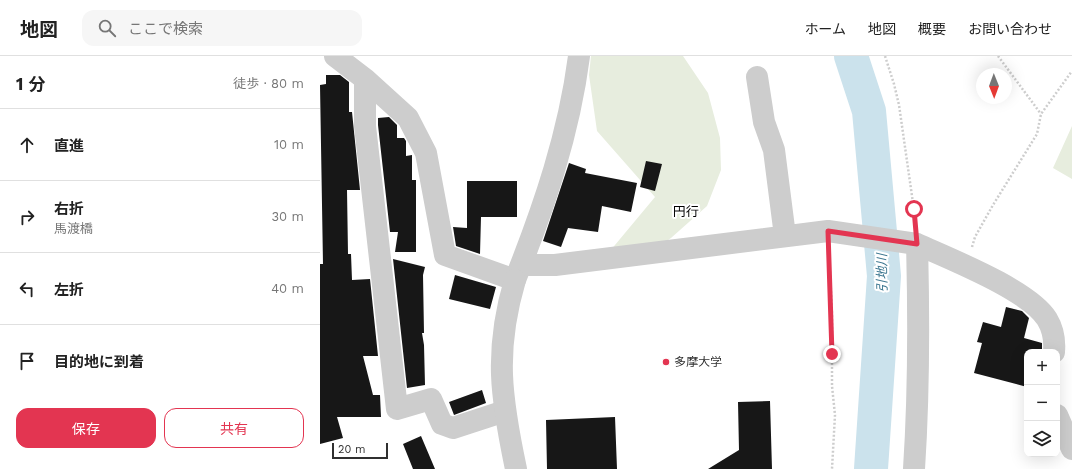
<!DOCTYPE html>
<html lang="ja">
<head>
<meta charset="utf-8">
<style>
	:root { --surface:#fff; --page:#f6f6f6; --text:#222; --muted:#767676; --line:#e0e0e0; --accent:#e33551 }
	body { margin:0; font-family:"Work Sans","Noto Sans JP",sans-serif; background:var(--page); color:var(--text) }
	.controls { position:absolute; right:12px; bottom:12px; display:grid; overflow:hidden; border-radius:8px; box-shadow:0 4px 16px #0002 }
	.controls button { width:36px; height:36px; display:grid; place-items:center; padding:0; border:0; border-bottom:1px solid var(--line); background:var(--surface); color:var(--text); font:20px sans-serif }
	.compass { position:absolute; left:656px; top:12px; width:36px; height:36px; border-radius:50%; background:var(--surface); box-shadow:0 4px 16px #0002; rotate:179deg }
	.scale { position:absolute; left:12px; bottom:10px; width:56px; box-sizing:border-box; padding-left:4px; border:2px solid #303030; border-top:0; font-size:11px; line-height:14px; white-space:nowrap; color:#303030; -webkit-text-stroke:3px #fff; paint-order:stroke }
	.stop { position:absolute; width:12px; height:12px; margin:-9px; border:3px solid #e33551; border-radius:50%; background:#fff }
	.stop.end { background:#e33551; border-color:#fff; box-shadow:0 1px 4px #0008 }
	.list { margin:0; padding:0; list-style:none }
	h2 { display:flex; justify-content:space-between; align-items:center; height:52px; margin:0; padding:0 16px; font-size:17px }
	h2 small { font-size:13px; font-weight:400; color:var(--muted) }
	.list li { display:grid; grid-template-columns:26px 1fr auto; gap:12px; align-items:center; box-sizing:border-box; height:72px; padding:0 16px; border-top:1px solid var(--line) }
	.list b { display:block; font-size:15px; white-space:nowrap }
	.list p { margin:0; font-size:13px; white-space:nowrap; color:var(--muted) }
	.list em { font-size:13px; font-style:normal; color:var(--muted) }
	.actions { display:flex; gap:8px; padding:12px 16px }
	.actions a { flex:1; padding:9px 0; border:1px solid var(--accent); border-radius:12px; text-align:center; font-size:14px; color:var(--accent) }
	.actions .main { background:var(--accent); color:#fff }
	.icon { flex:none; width:22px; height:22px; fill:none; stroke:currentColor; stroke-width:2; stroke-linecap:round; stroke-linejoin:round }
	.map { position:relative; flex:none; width:752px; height:413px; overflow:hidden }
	header { display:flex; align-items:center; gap:24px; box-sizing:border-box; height:56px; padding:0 20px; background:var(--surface); border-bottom:1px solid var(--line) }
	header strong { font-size:19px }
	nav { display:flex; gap:22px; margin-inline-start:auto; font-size:14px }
	.search { width:280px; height:36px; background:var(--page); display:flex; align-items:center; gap:10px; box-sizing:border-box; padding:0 14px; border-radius:12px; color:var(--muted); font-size:15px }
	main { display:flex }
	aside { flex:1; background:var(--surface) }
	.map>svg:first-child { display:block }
</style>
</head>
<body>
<header>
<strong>地図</strong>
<div class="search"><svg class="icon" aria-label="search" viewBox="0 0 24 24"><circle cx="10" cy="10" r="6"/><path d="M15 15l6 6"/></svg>ここで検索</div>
<nav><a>ホーム</a><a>地図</a><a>概要</a><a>お問い合わせ</a></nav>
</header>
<main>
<aside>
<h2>1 分<small>徒歩 · 80 m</small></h2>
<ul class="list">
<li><svg class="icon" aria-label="ahead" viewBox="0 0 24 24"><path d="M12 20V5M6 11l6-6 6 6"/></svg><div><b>直進</b></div><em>10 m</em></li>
<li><svg class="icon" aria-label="right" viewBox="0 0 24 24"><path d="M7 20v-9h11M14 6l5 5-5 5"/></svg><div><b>右折</b><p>馬渡橋</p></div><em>30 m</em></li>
<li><svg class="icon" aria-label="left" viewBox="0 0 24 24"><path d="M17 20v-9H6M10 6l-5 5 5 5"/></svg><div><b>左折</b></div><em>40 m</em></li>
<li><svg class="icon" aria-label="arrive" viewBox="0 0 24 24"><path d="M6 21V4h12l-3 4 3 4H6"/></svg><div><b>目的地に到着</b></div></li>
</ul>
<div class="actions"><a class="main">保存</a><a>共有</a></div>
</aside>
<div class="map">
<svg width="752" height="413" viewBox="0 0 752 413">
	<rect width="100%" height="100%" fill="#fff"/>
	<!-- green -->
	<path fill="#e7edde" d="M271 0H363L388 37 400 82 401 114 387 150 351 182 320 203 275 213 335 141 277 75 269 19Z
		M752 70V123L733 112Z"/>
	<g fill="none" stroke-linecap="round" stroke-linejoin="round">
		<!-- river -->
		<path stroke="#cbe2ec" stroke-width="34" d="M531 0 549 55 564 220 551 413"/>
	</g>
	<!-- building -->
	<path fill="#171717" d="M6 19H20L29 26V56H32L40 134H27L28 198H31L32 224 50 223 58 300H43L53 339H60L61 361H17L23 382 0 388V208H3L0 29 6 28Z
		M69 61 77 69V82H84L86 85V100L92 99V124H96V196H75L78 176H70L58 69V62Z
		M326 105 342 108 335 135 320 131Z
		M249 107 266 113 265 117 317 127 311 156 282 150 278 176 248 172 241 191 223 185Z
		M147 125H197V161H161L160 198 136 190 133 171 147 172Z
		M73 203 105 211 103 219 104 277H102L104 289 105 329 87 332Z
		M135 219 176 231 170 253 129 243Z
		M686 251 702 255 709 262 704 282 722 287V296H707V331L654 317 662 287 657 286 663 266 681 271Z
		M162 334 166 347 134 359 129 346Z
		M450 345 452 413H388L419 394 418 346Z
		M295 361 297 413H227L226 364Z
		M101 380 115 413H93L83 388Z"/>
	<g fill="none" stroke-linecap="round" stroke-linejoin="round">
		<!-- path -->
		<path stroke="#cdcdcd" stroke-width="2.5" stroke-dasharray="2 2" stroke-linecap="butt" d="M565 0 574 28 579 49 596 168
			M678 0 721 58
			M652 191 655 181 673 149 717 78 721 58 752 15
			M509 195 512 257V330L515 359 512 413"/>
		<!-- minor -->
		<path stroke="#cdcdcd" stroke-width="22" d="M15 0 45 23 88 62 106 97 125 199 195 224C224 151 249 78 259 0
			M437 21 444 66 454 94 465 180
			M45 23V70L77 353 111 343 122 368 133 372 185 355
			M201 209H235L508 175 590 187 597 188C630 203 709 234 727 263 733 273 735 285 734 296
			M737 359 752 393
			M594 413C599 337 599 264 597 188"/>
		<!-- tertiary -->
		<path stroke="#cdcdcd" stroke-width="22" d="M195 224C174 295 181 342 196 413"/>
	</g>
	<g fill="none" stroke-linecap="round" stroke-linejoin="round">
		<!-- route -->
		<path stroke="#e33551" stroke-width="5" d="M512 298 508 175 597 188 594 153"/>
	</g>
	<!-- markers -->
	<circle fill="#e33551" stroke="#fff" stroke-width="1.5" cx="346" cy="306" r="4"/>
	<g text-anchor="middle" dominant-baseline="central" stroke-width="4" stroke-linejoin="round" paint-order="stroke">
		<!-- poi labels -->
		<g font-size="12" fill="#303030" stroke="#fff" text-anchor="start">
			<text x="354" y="306">多摩大学</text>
		</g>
		<!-- neighbourhood labels -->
		<g font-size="13" fill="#000" stroke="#fff">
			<text x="366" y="155">円行</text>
		</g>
		<!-- water labels -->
		<g font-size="13" font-style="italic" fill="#3e7891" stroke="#fff">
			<text transform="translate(562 217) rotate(-91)">引地川</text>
		</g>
	</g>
</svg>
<div class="controls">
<button>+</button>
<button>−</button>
<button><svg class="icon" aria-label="layers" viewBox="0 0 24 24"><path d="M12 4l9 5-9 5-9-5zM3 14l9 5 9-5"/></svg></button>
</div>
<svg class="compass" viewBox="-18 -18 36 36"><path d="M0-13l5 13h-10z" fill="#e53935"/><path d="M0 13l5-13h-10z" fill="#767676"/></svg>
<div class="scale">20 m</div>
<div class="stop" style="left:594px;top:153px"></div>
<div class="stop end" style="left:512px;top:298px"></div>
</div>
</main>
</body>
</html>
